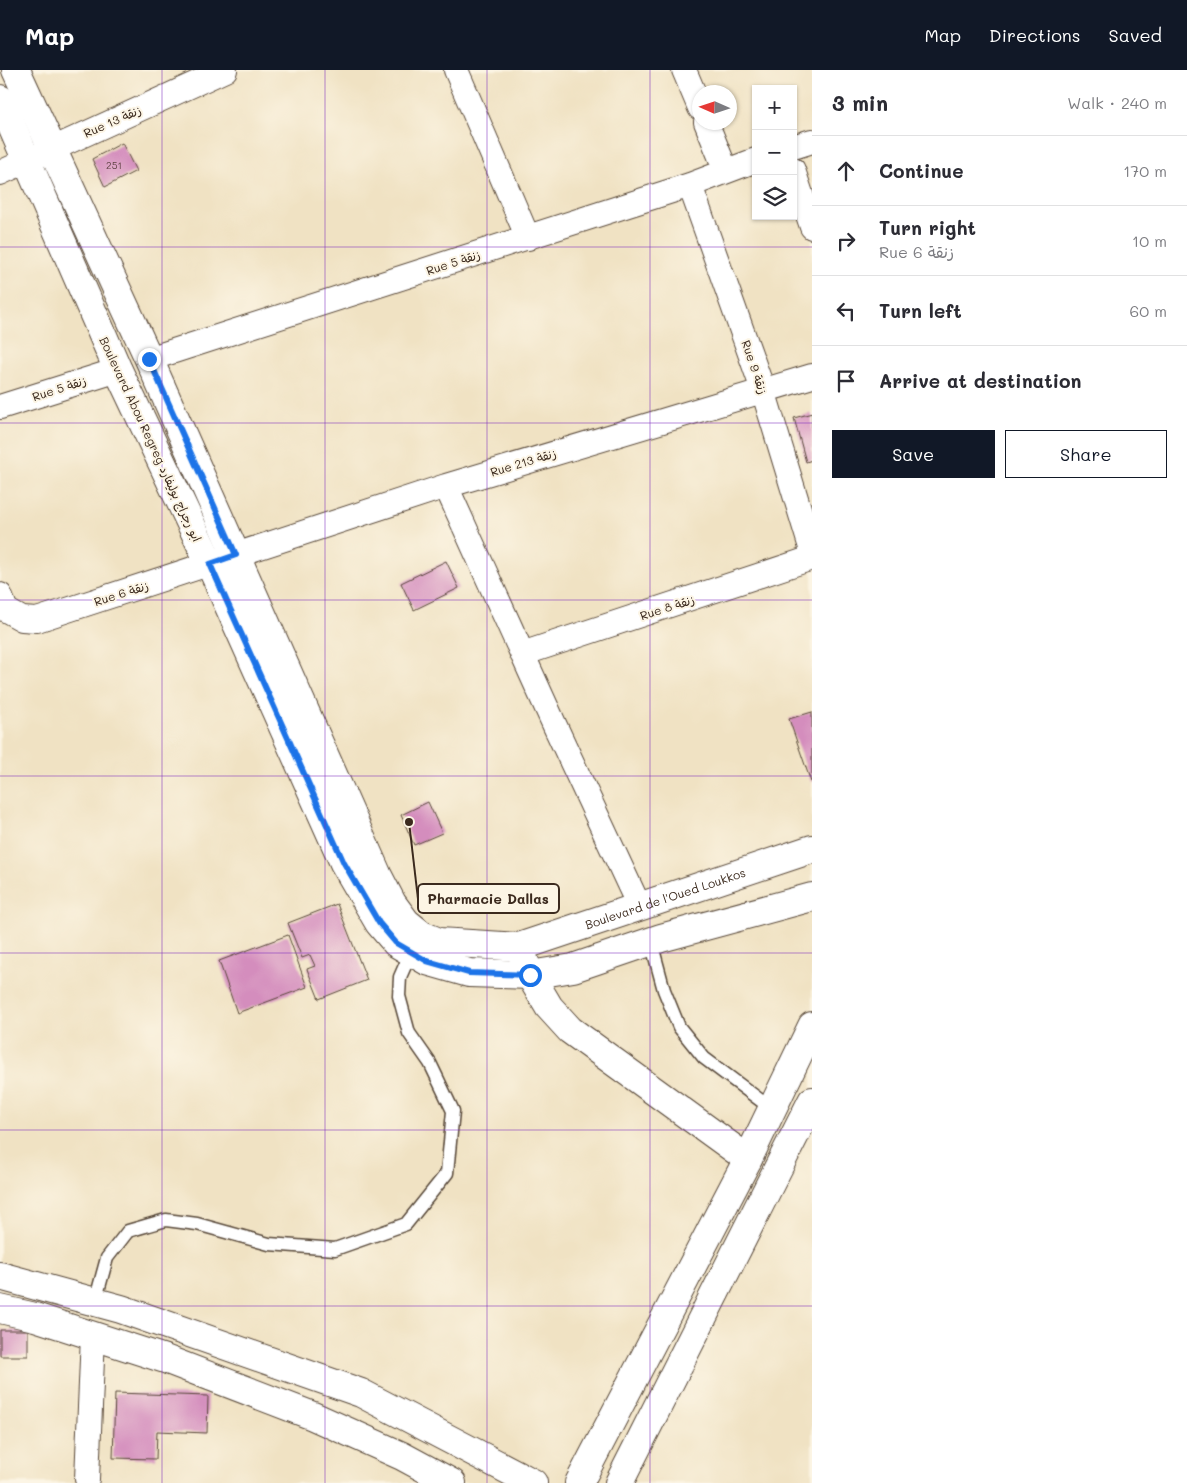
<!DOCTYPE html>
<html lang="en">
<head>
<meta charset="utf-8">
<style>
	:root { --surface:#fff; --page:#f2f2f3; --text:#2b2b33; --muted:#7c7c81; --line:#e1e1e2; --accent:#111827 }
	body { margin:0; font-family:Mali,"Playpen Sans Arabic",sans-serif; background:var(--page); color:var(--text) }
	.controls { position:absolute; right:15px; top:15px; display:grid; overflow:hidden; border-radius:0px; box-shadow:0 1px 4px #0004 }
	.controls button { width:45px; height:45px; display:grid; place-items:center; padding:0; border:0; border-bottom:1px solid var(--line); background:var(--surface); color:var(--text); font:25px sans-serif }
	.compass { position:absolute; left:692px; top:15px; width:45px; height:45px; border-radius:50%; background:var(--surface); box-shadow:0 1px 4px #0004; rotate:273deg }
	.stop { position:absolute; width:15px; height:15px; margin:-11px; border:4px solid #1a73e8; border-radius:50%; background:#fff }
	.stop.end { background:#1a73e8; border-color:#fff; box-shadow:0 1px 5px #0008 }
	.list { margin:0; padding:0; list-style:none }
	h2 { display:flex; justify-content:space-between; align-items:center; height:65px; margin:0; padding:0 20px; font-size:21px }
	h2 small { font-size:16px; font-weight:400; color:var(--muted) }
	.list li { display:grid; grid-template-columns:32px 1fr auto; gap:15px; align-items:center; box-sizing:border-box; height:70px; padding:0 20px; border-top:1px solid var(--line) }
	.list b { display:block; font-size:19px; white-space:nowrap }
	.list p { margin:0; font-size:16px; white-space:nowrap; color:var(--muted) }
	.list em { font-size:16px; font-style:normal; color:var(--muted) }
	.actions { display:flex; gap:10px; padding:15px 20px }
	.actions a { flex:1; padding:11px 0; border:1px solid var(--accent); border-radius:0px; text-align:center; font-size:18px; color:var(--accent) }
	.actions .main { background:var(--accent); color:#fff }
	.icon { flex:none; width:28px; height:28px; fill:none; stroke:currentColor; stroke-width:2; stroke-linecap:round; stroke-linejoin:round }
	.map { position:relative; flex:none; width:812px; height:1413px; overflow:hidden }
	header { display:flex; align-items:center; gap:30px; box-sizing:border-box; height:70px; padding:0 25px; background:var(--accent); color:#fff }
	header strong { font-size:24px }
	nav { display:flex; gap:28px; margin-inline-start:auto; font-size:18px }
	main { display:flex }
	aside { flex:1; background:var(--surface) }
	.map>svg:first-child { display:block }
</style>
</head>
<body>
<header>
<strong>Map</strong>
<nav><a>Map</a><a>Directions</a><a>Saved</a></nav>
</header>
<main>
<div class="map">
<svg width="812" height="1413" viewBox="0 0 812 1413">
	<rect width="100%" height="100%" fill="#fcf5e5"/>
	<filter id="ink" filterUnits="userSpaceOnUse"><feTurbulence type="fractalNoise" baseFrequency=".02" numOctaves="2"/><feDisplacementMap in="SourceGraphic" scale="10" xChannelSelector="R" yChannelSelector="G"/><feConvolveMatrix kernelMatrix="1 2 1 2 8 2 1 2 1" color-interpolation-filters="sRGB"/></filter>
	<filter id="wash" filterUnits="userSpaceOnUse"><feTurbulence type="fractalNoise" baseFrequency=".0096" numOctaves="4" result="noise"/><feDisplacementMap in="SourceGraphic" scale="20" xChannelSelector="R" yChannelSelector="G"/><feGaussianBlur stdDeviation="1.12" result="paint"/><feColorMatrix in="noise" values="0 0 0 0 0 0 0 0 0 0 0 0 0 0 0 0 0 1.4 0 .05"/><feComposite in="paint" operator="in"/></filter>
	<g filter="url(#wash)">
		<rect width="100%" height="100%" fill="#f0e2c3"/>
		<g id="blocks">
			<!-- building -->
			<path fill="#d48dbd" d="M122 73 136 101 105 117 92 89Z
				M812 343V390L806 392 794 348Z
				M446 491 459 518 414 540 401 513Z
				M812 642V715L789 649Z
				M428 732 442 763 414 775 401 745Z
				M337 834 367 910 319 929 307 899 315 896 310 885 302 888 288 853Z
				M288 865 307 917 237 943 219 891Z
				M0 1260H28V1286H0Z
				M115 1323 208 1326 207 1363 157 1361 156 1389 113 1388Z"/>
		</g>
	</g>
	<g filter="url(#ink)">
		<use href="#blocks" fill-opacity="0" stroke="#564637" stroke-width="1"/>
		<g fill="none" stroke-linecap="round" stroke-linejoin="round">
			<!-- service casing -->
			<g stroke="#564637" stroke-width="15">
				<path id="service" d="M651 872 664 920 679 957 704 988 772 1039
					M95 1232 107 1188 128 1161 166 1150 197 1154 269 1174 335 1179 406 1154 447 1103 453 1041 430 993 409 963 399 926 400 907 411 882"/>
			</g>
			<!-- minor casing -->
			<g stroke="#564637" stroke-width="26">
				<path id="minor" d="M456 0 528 168
					M684 0 700 38
					M706 52 726 101
					M793 77 812 71
					M793 100 812 157
					M0 103 225 0
					M690 115 763 320 812 481
					M149 289 690 115 756 90
					M0 337 118 300
					M446 416 555 656 639 836
					M0 525 6 540 22 549 37 550 446 416 812 306
					M522 584 812 488
					M87 1409 93 1265"/>
			</g>
			<!-- tertiary casing -->
			<g stroke="#564637" stroke-width="30">
				<path id="tertiary" d="M579 1413 748 1089 812 956
					M619 1413 812 1031"/>
			</g>
			<!-- secondary casing -->
			<g stroke="#564637" stroke-width="30">
				<g id="secondary">
					<path id="s1" d="M16 0 149 289 378 806 392 833 406 852 422 865 439 872 519 877 812 779"/>
					<path d="M0 29 118 300 210 494 344 793 379 853 396 873 427 891 469 903 530 905 573 898 661 868 812 827"/>
					<path d="M524 890 530 905 549 937 570 960 748 1089"/>
					<path d="M0 1206 121 1239 361 1323 533 1413"/>
					<path d="M0 1239 35 1247 165 1289 313 1346 402 1386 452 1413"/>
				</g>
			</g>
			<!-- service -->
			<use href="#service" stroke="#fff" stroke-width="12"/>
			<!-- minor -->
			<use href="#minor" stroke="#fff" stroke-width="24"/>
			<!-- tertiary -->
			<use href="#tertiary" stroke="#fff" stroke-width="28"/>
			<!-- secondary -->
			<use href="#secondary" stroke="#fff" stroke-width="28"/>
		</g>
	</g>
	<g fill="none" stroke-linecap="round" stroke-linejoin="round" filter="url(#ink)">
		<!-- route -->
		<path stroke="#1a73e8" stroke-width="6" d="M149 289 236 485 210 494 344 793 379 853 396 873 427 891 469 903 530 905"/>
	</g>
	<!-- grid -->
	<path fill="none" stroke="#7b2cbf" stroke-width="1" stroke-opacity="0.55" d="M162 0V1413M325 0V1413M487 0V1413M650 0V1413M0 177H812M0 353H812M0 530H812M0 706H812M0 883H812M0 1060H812M0 1236H812"/>
	<g text-anchor="middle" dominant-baseline="central" stroke-width="4" stroke-linejoin="round" paint-order="stroke">
		<!-- number labels -->
		<g font-size="10" fill="#614346">
			<text x="114" y="95">251</text>
		</g>
		<!-- street labels -->
		<g font-size="12" fill="#3b2a1e" stroke="#fcf5e5">
			<text transform="translate(112 51) rotate(-24)">Rue 13 زنقة</text>
			<text transform="translate(453 192) rotate(-18)">Rue 5 زنقة</text>
			<text transform="translate(755 297) rotate(71)">Rue 9 زنقة</text>
			<text transform="translate(59 318) rotate(-18)">Rue 5 زنقة</text>
			<text transform="translate(151 369) rotate(65)">Boulevard Abou Regreg ابو رجراج بوليفارد</text>
			<text transform="translate(523 392) rotate(-17)">Rue 213 زنقة</text>
			<text transform="translate(121 523) rotate(-18)">Rue 6 زنقة</text>
			<text transform="translate(667 537) rotate(-18)">Rue 8 زنقة</text>
			<text stroke="none"><textPath href="#s1" startOffset="1211">Boulevard de l'Oued Loukkos</textPath></text>
		</g>
	</g>
	<!-- callouts -->
	<path fill="none" stroke="#3b2a1e" stroke-width="2" d="M409 752L418 829"/>
	<circle fill="#3b2a1e" stroke="#fcf5e5" stroke-width="2" cx="409" cy="752" r="5"/>
	<rect fill="#fcf5e5" stroke="#3b2a1e" stroke-width="2" x="418" y="814" width="141" height="29" rx="5"/>
	<g font-size="14" text-anchor="middle" font-weight="bold" fill="#3b2a1e">
		<text x="488" y="834">Pharmacie Dallas</text>
	</g>
</svg>
<div class="controls">
<button>+</button>
<button>−</button>
<button><svg class="icon" aria-label="layers" viewBox="0 0 24 24"><path d="M12 4l9 5-9 5-9-5zM3 14l9 5 9-5"/></svg></button>
</div>
<svg class="compass" viewBox="-18 -18 36 36"><path d="M0-13l5 13h-10z" fill="#e53935"/><path d="M0 13l5-13h-10z" fill="#7c7c81"/></svg>
<div class="stop" style="left:530px;top:905px"></div>
<div class="stop end" style="left:149px;top:289px"></div>
</div>
<aside>
<h2>3 min<small>Walk · 240 m</small></h2>
<ul class="list">
<li><svg class="icon" aria-label="ahead" viewBox="0 0 24 24"><path d="M12 20V5M6 11l6-6 6 6"/></svg><div><b>Continue</b></div><em>170 m</em></li>
<li><svg class="icon" aria-label="right" viewBox="0 0 24 24"><path d="M7 20v-9h11M14 6l5 5-5 5"/></svg><div><b>Turn right</b><p>Rue 6 زنقة</p></div><em>10 m</em></li>
<li><svg class="icon" aria-label="left" viewBox="0 0 24 24"><path d="M17 20v-9H6M10 6l-5 5 5 5"/></svg><div><b>Turn left</b></div><em>60 m</em></li>
<li><svg class="icon" aria-label="arrive" viewBox="0 0 24 24"><path d="M6 21V4h12l-3 4 3 4H6"/></svg><div><b>Arrive at destination</b></div></li>
</ul>
<div class="actions"><a class="main">Save</a><a>Share</a></div>
</aside>
</main>
</body>
</html>
